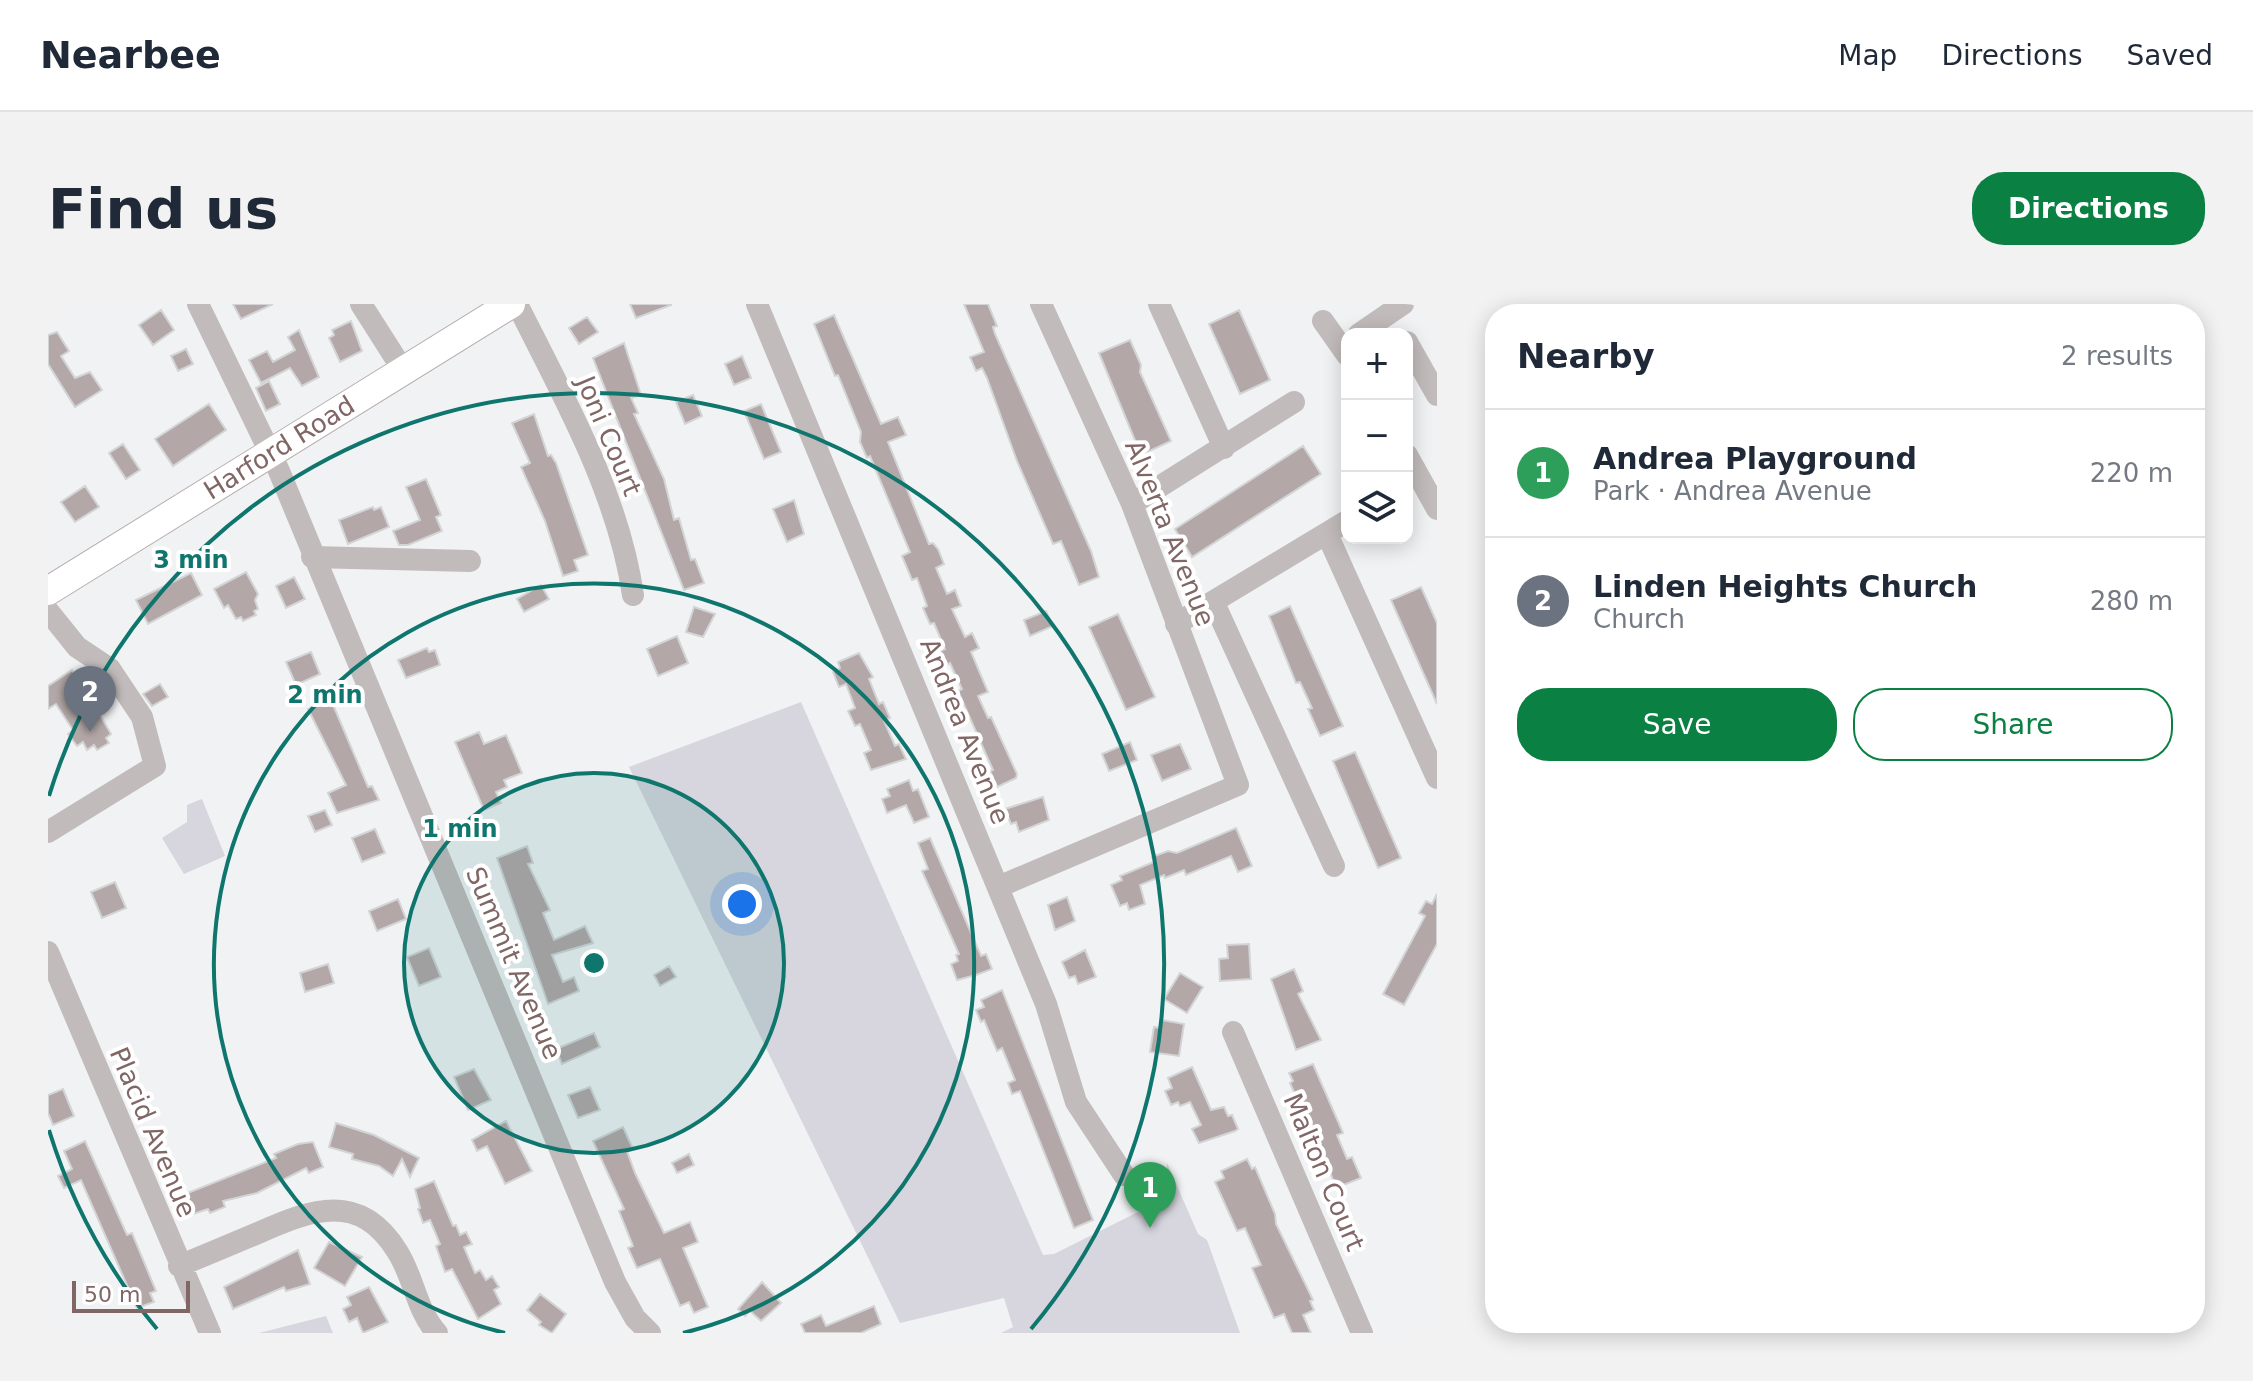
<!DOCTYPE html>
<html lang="en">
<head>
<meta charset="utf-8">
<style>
	:root { --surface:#fff; --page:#f2f2f3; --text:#1f2937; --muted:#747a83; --line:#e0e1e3; --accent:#0b8043 }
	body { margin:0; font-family:"DejaVu Sans",sans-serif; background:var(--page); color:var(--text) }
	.controls { position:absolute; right:24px; top:24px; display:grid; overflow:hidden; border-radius:16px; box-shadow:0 4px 20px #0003 }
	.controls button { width:72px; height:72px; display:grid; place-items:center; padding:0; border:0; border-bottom:2px solid var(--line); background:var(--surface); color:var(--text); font:40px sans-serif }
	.scale { position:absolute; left:24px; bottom:20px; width:118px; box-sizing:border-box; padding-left:8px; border:4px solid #806765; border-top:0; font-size:22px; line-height:28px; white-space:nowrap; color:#806765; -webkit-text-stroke:6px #fff; paint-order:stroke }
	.you { position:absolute; left:694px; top:600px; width:28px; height:28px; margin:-20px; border:6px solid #fff; border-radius:50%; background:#1a73e8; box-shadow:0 0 0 12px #1a73e833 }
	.badge { display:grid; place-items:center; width:52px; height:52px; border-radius:50%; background:var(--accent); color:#fff; font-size:26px; font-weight:700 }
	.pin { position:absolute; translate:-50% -66px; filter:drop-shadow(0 2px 4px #0008) }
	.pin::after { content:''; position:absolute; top:42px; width:28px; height:24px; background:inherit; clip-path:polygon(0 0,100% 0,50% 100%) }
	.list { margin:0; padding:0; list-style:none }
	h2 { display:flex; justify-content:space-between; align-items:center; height:104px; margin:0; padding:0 32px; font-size:34px }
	h2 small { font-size:26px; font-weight:400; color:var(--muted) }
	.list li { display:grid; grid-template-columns:52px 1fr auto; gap:24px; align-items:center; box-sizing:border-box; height:128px; padding:0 32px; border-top:2px solid var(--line) }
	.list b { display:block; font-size:30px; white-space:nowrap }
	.list p { margin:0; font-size:26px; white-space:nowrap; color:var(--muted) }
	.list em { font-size:26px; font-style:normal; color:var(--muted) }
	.actions { display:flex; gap:16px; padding:24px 32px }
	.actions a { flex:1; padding:18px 0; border:2px solid var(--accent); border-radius:32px; text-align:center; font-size:28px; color:var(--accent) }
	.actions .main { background:var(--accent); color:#fff }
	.icon { flex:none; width:44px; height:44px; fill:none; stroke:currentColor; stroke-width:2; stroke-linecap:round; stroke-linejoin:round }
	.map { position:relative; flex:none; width:1389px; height:1029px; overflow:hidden; border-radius:32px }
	header { display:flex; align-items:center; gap:48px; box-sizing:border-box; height:112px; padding:0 40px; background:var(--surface); border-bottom:2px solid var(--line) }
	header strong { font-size:38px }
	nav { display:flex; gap:44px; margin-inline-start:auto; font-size:28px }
	.intro { display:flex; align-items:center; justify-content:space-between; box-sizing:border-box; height:192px; padding:0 48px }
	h1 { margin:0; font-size:56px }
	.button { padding:20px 36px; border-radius:32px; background:var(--accent); color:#fff; font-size:28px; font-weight:700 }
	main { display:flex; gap:48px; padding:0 48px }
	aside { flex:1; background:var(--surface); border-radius:32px; box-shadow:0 4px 20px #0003 }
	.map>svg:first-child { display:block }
</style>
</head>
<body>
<header>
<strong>Nearbee</strong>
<nav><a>Map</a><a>Directions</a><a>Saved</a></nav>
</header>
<div class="intro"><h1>Find us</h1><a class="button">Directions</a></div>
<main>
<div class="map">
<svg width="1389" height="1029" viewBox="0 0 1389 1029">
	<rect width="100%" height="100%" fill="#f1f2f4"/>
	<!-- green -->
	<path fill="#d7d5dd" d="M753 398 995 951 1006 950 1106 900 1118 883 1119 859 1150 930 1159 936 1192 1029H953L965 1023 956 994 852 1019 581 463Z
		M154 495 177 552 136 570 114 534 139 518V501Z
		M278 1012 285 1029H211Z"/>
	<!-- building -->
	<path fill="#b3a7a7" stroke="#d3d4d6" stroke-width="2" d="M185 0H225L193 15Z
		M582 0H623V1L588 14Z
		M916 0H940L949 22 945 23 947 30 1043 247 1051 273 1031 281 1013 237 1005 240 969 157 939 74 934 64 928 67 922 53 936 48Z
		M113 6 126 26 105 41 91 21Z
		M1191 6 1222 76 1192 90 1161 20Z
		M786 11 833 120 850 113 858 131 840 138 881 240 885 239 890 245 896 260 888 264 899 290 907 286 913 302 904 305 917 333 924 329 931 344 923 348 940 388 930 392 940 414 943 413 969 470 968 474 949 483 942 467 945 466 910 387 914 385 902 359 899 361 892 347 897 345 886 319 882 320 875 304 879 302 869 274 864 276 854 252 862 248 822 152 819 154 812 138 813 128 790 71 787 72 766 20Z
		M539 13 550 28 531 40 521 24Z
		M303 17 314 47 292 58 281 34 286 31 284 26Z
		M251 26 271 73 254 82 242 64 213 79 201 56 219 47 225 58 247 46 240 33Z
		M9 28 21 47 13 52 27 74 42 68 54 86 27 103 0 60V31Z
		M1082 36 1093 61 1092 68 1123 137 1093 151 1051 49Z
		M576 39 593 91 583 94 590 109 586 110 616 175 626 216 631 214 643 256 647 255 656 279 636 286 545 54Z
		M138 45 145 60 130 67 123 52Z
		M694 52 703 74 686 81 677 60Z
		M221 77 232 100 218 107 208 84Z
		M645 91 654 112 637 120 628 98Z
		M161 100 178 126 125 162 107 135Z
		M713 100 733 148 716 155 696 107Z
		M486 110 500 152 503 151 508 159 540 251 526 256 530 267 515 272 497 217 473 163 482 159 464 119Z
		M75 140 92 166 78 175 61 149Z
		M1255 142 1273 170 1144 253 1127 225Z
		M378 175 393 211 388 213 394 227 360 241H351L345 227 372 216 358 183Z
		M37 182 51 203 27 218 13 198Z
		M746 196 756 230 739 238 725 205Z
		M325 203 326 206 333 203 341 223 300 240 291 216Z
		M198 268 210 290 207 296 210 305 206 307 208 311 195 317 193 313 188 315 180 301 176 304 166 285Z
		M143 269 154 291 100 320 88 296Z
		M246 273 257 295 238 304 228 282Z
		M493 281 501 295 476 308 469 295Z
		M1373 283 1389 319V400L1343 296Z
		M1242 302 1295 422 1272 432 1260 405 1264 404 1252 378 1248 379 1221 312Z
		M646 303 667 310 655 333 638 328Z
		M998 307 1005 322 982 332 976 316Z
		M1070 310 1107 393 1078 406 1041 323Z
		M629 332 640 359 610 372 599 345Z
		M379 344 381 348 387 346 392 361 358 374 350 356Z
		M263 348 272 370 248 381 238 358Z
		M811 349 825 373 821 375 831 400 835 398 842 414 836 417 847 442 851 440 858 455 823 466 816 449 823 446 812 420 807 422 800 407 807 404 798 380 791 383 785 368 792 364 790 358Z
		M24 366 26 370 31 367 40 381 36 383 63 430 58 434 61 439 49 446 46 441 39 446 35 438 29 442 20 430 25 426 8 400 0 405V382Z
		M112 380 120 393 104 402 95 390Z
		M283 396 320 483 324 482 331 496 289 509 280 489 298 481 260 405Z
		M431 428 436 440 458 431 474 469 456 476 459 483 448 488 453 499 436 506 407 438Z
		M1082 438 1089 456 1061 467 1054 450Z
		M1132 440 1143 465 1114 477 1103 451Z
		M1307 448 1353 554 1330 564 1285 457Z
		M861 476 865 487 870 485 881 513 866 519 858 501 839 509 834 495 842 492 839 485Z
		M995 493 1001 516 971 528 968 518 963 520 957 505Z
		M277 506 284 521 267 528 260 512Z
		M1188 524 1204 562 1190 568 1183 552 1138 571 1136 566 1117 574 1116 571 1092 581 1097 600 1081 606 1079 599 1072 602 1063 581 1074 576 1072 572 1106 558 1104 553 1120 547 1129 549Z
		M327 525 337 549 314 558 304 534Z
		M882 534 933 652 938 650 944 665 928 671 909 676 903 660 910 657 908 651 911 650 874 567 880 565 870 539Z
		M479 542 485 559 480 560 502 606 495 609 506 636 537 622 545 639 504 651 515 678 526 673 531 687 500 700 449 554Z
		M67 578 78 604 54 614 43 588Z
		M1389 590V640L1356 701 1335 690 1377 612 1371 609 1378 597 1384 600Z
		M1019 593 1027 617 1007 626 1000 601Z
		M350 595 358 615 329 627 321 607Z
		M1201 640 1203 675 1172 677 1171 655 1180 654 1179 641Z
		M381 644 393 673 371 682 359 653Z
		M1037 646 1048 673 1030 680 1027 672 1021 674 1014 658Z
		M280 660 286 679 257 688 252 669Z
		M621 662 628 673 612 682 606 671Z
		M1246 665 1255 687 1250 690 1273 736 1248 746 1223 675Z
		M1132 669 1155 683 1139 709 1116 695Z
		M954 686 1045 916 1026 924 972 787 964 790 960 779 967 776 954 744 949 747 936 716 933 718 928 706 936 703 933 696Z
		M1114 716 1136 720 1131 752 1102 748 1106 723 1112 724Z
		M546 729 552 743 514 760 508 745Z
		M1265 760 1295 829 1289 831 1299 855 1304 853 1313 874 1288 884 1268 830 1265 831 1242 779 1245 777 1241 769Z
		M1144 763 1163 806 1176 803 1180 812 1184 811 1190 825 1187 827 1151 839 1144 825 1153 821 1142 798 1132 802 1130 798 1123 801 1117 787 1124 784 1120 774Z
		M426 765 443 796 420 806 406 773Z
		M542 783 552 806 530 814 520 791Z
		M15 785 26 812 5 821 0 809V791Z
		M458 817 484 867 457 880 439 842 429 847 424 836Z
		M288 819 326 831 371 854 362 873 354 855 345 872 331 862 304 855 305 850 281 843Z
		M575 823 585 845 579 847 587 869 616 929 642 918 650 938 635 944 660 1003 646 1009 641 998 632 1002 612 955 589 964 580 944 585 942 571 907 576 905 545 837Z
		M37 837 79 931 84 929 108 987 102 989 106 998 89 1004 33 876 16 884 10 872 24 865 16 847Z
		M265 838 275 863 261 869 258 864 209 889 175 897 177 903 162 909 160 905 145 910 137 890 228 854 226 850 250 840Z
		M641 850 646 861 629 869 624 859Z
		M1199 855 1204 865 1207 863 1227 910 1228 920 1265 996 1262 997 1266 1006 1255 1011 1263 1029H1244L1236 1010 1226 1014 1204 964 1213 961 1197 924 1189 927 1167 878 1176 874 1173 867Z
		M386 877 405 922 408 921 412 931 418 928 424 940 416 943 427 969 432 966 438 976 444 972 451 983 446 986 453 1000 430 1015 404 965 397 968 388 942 392 940 382 916 375 919 370 905 372 904 367 885Z
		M281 938 314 953 297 982 266 964Z
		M250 946 262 980 238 987 236 983 185 1005 176 983Z
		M714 978 733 999 713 1017 702 1007 697 1012 690 1005Z
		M321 983 340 1018 315 1029 309 1014 301 1018 295 1005 303 1001 299 993Z
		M492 990 518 1010 504 1029 491 1021 493 1018 479 1006Z
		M826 1002 833 1020 813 1029H757L753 1020 773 1011 778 1022Z"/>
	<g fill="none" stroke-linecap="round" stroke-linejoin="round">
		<!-- major casing -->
		<g stroke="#b7afae" stroke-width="30">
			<g id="major">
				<path id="s1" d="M0 287 463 0"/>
			</g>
		</g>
		<!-- minor -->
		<path stroke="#c2bbbb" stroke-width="22" d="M150 0 231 167 567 978 587 1014 602 1029
			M313 0 355 66
			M469 0C515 92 570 188 585 291
			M709 0 998 700 1028 798 1076 871
			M1111 0 1176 144
			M1275 17 1299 51
			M1311 30 1355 0
			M1359 38 1389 91
			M1359 151 1389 205
			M1084 200 1246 98
			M1279 230 1389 474
			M264 253 422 257
			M1166 299 1286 562
			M0 307 29 343 62 365 94 413 107 462 0 528
			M1128 320 1299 217
			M950 583 1190 481 1084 200 993 0
			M0 648 162 1029
			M1185 728 1314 1029
			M131 962C158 951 184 940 210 929 264 905 312 887 349 947 366 973 368 1006 389 1029"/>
		<!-- major -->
		<use href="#major" stroke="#fff" stroke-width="28"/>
	</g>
	<!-- distance rings -->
	<circle cx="546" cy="659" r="190" fill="#0f766e" fill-opacity=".12"/>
	<g fill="none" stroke="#0f766e" stroke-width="4">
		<circle cx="546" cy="659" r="190"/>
		<path d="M457 1029A380 380 0 1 1 635 1029"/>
		<path d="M109 1025A570 570 0 0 1 1 826M1 492A570 570 0 1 1 983 1025"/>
	</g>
	<g text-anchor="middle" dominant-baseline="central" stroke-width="8" stroke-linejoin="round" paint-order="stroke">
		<!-- street labels -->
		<g font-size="26" fill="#806765" stroke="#fff">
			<text transform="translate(561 132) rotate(67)">Joni Court</text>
			<text stroke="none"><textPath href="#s1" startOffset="272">Harford Road</textPath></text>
			<text transform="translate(1122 229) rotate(68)">Alverta Avenue</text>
			<text transform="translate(917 427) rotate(68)">Andrea Avenue</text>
			<text transform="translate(466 659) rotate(67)">Summit Avenue</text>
			<text transform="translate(105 828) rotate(67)">Placid Avenue</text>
			<text transform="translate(1276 868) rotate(67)">Malton Court</text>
		</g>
	</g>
	<circle cx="546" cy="659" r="12" fill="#0f766e" stroke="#fff" stroke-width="4"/>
	<g font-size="24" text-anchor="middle" font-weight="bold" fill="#0f766e" stroke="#fff" stroke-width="8" stroke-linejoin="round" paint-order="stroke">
		<text x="143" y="264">3 min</text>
		<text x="277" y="399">2 min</text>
		<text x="412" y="533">1 min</text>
	</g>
</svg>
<div class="controls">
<button>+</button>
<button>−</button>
<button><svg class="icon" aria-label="layers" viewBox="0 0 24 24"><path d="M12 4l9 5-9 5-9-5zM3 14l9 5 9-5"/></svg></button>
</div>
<div class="scale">50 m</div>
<div class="you"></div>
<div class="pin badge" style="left:1102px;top:924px;background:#2e9e5b">1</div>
<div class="pin badge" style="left:42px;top:428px;background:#6b7280">2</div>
</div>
<aside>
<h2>Nearby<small>2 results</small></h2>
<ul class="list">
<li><span class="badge" style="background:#2e9e5b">1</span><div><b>Andrea Playground</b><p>Park · Andrea Avenue</p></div><em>220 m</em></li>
<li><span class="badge" style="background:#6b7280">2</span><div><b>Linden Heights Church</b><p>Church</p></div><em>280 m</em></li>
</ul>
<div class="actions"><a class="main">Save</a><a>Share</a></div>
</aside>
</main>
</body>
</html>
